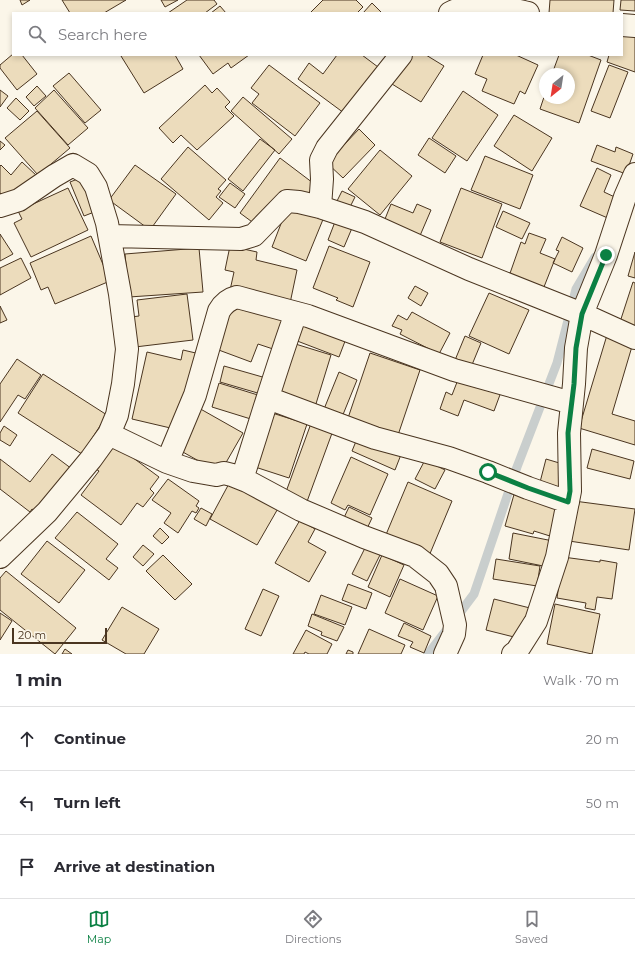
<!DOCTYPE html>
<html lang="en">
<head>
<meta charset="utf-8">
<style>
	:root { --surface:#fff; --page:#f7f7f7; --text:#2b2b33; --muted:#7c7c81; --line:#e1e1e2; --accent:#0b8043 }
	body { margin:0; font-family:Montserrat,sans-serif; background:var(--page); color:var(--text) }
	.compass { position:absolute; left:539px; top:68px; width:36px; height:36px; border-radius:50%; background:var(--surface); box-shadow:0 2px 6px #0003; rotate:210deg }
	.scale { position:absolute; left:12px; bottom:10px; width:95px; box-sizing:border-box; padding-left:4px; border:2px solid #4a3520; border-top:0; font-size:11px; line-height:14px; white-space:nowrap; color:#4a3520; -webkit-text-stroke:3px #fbf6e9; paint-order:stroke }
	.stop { position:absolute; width:12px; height:12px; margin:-9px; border:3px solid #0b8043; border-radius:50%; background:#fff }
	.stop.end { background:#0b8043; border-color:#fff; box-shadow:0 1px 4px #0008 }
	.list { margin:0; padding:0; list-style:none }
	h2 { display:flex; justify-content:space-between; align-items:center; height:52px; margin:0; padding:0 16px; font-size:17px }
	h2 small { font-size:13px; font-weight:400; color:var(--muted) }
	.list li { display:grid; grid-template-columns:26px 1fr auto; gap:12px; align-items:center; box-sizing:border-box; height:64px; padding:0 16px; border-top:1px solid var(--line) }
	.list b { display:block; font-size:15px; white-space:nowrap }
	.list em { font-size:13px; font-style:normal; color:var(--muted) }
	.icon { flex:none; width:22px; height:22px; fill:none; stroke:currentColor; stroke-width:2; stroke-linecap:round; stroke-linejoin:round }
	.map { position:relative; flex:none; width:635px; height:654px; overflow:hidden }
	.search { position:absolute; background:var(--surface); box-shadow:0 2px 6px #0003; left:12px; right:12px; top:12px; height:44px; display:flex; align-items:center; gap:10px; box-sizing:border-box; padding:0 14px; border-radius:0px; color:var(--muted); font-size:15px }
	.sheet { height:244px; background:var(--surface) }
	nav { display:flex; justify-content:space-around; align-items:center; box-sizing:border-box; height:56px; border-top:1px solid var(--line); background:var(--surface); font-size:11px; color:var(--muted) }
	nav a { display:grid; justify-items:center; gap:2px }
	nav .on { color:var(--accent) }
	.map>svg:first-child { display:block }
</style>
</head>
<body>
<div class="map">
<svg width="635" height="654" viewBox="0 0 635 654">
	<rect width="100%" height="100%" fill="#fbf6e9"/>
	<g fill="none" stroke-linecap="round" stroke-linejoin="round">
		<!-- stream -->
		<path stroke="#c9cecd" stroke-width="9" d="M456 618 474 594 517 467 557 363 576 289 595 257
			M428 654 448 628"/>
	</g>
	<!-- building -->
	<path fill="#ecdcbc" stroke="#4a3520" d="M20 0H30L22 5Z
		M62 0H126L104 13H70Z
		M161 0H178L165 7Z
		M187 0H214L217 4 205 13H168Z
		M323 0H356L363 7 357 13H310Z
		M550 0H614L613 13H549Z
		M621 0H635V11L620 10Z
		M372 3 382 13H363Z
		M220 6 226 13H211Z
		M622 30 635 35V72L607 62 609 55H622Z
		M13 54 22 55 37 74 17 90 0 68V65Z
		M123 55H175L183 69 144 93 121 56Z
		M199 55H249L231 68 228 63 213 74Z
		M337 55H362L378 67 344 113 298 79 309 63 323 74Z
		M410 55H426L444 66 421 102 392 84Z
		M483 55H516L538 65 525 94 520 91 514 104 482 91 487 79 475 74Z
		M559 55H588L601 60 579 123 540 109 545 94V98H569V74H552Z
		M269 65 320 103 295 136 252 103 259 94 251 88Z
		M609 65 628 72 610 118 591 111Z
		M69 73 101 110 85 123 53 86Z
		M205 85 212 93 217 88 230 102 225 107 234 116 197 150 181 135 173 143 159 128Z
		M37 86 46 96 34 106 26 97Z
		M0 90 8 96 0 107Z
		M54 90 88 128 68 145 35 108Z
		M463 91 498 115 467 161 432 138Z
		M243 97 292 139 279 154 231 111Z
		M16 98 29 111 20 120 7 108Z
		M37 111 70 148 38 175 5 138Z
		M514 115 552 138 532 171 494 146Z
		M359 129 375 145 343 178 327 163Z
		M429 138 456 156 445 173 418 155Z
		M260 139 275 150 243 191 228 179Z
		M0 141 5 145 0 150Z
		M597 145 615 152 616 147 633 154 626 174 591 161Z
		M188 147 226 180 218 189 221 191 216 197 223 203 209 220 161 179Z
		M380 150 412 176 380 215 348 189Z
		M485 156 533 175 520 209 471 190Z
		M280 158 317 186 307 199 259 227 240 213Z
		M22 162 37 176 9 201 0 193V166L1 165 11 175Z
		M135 165 176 194 150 230 109 200Z
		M597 168 611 175 604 192 619 199 610 219 580 206Z
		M88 175 102 209 84 216 70 182Z
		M230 183 245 194 235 208 219 197Z
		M68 188 88 230 31 257 14 223 22 219 18 211Z
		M461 188 502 204 482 258 440 242Z
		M342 191 355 197 347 213 334 207Z
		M289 203 324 217 306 261 272 247Z
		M391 204 413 213 417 204 431 210 419 238 383 224Z
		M503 211 530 223 522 239 496 227Z
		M338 214 355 221 344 247 328 240Z
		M529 233 546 239 540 253 555 259 542 292 508 279 521 242 525 244Z
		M0 234 13 254 0 261Z
		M91 236 110 281 55 304 48 287 41 290 30 263Z
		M562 237 583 248 572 272 553 263 559 251 556 250Z
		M230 246 257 252 256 260 297 270 289 308 229 295 234 272 225 270Z
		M329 246 370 262 353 307 336 300 338 298 313 288Z
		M199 248 203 292 129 297 125 254Z
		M635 252V278L628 276Z
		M21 258 31 278 0 295V268Z
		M633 282 635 283V327L620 322Z
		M415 286 428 293 421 306 408 298Z
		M489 293 529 310 509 354 469 336Z
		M187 294 193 340 135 347 131 317 139 316 137 300Z
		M235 299 289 317 276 350 258 344 251 362 216 349Z
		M0 306 7 320 0 323Z
		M412 312 450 333 439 354 400 334 402 330 392 326 398 315 407 320Z
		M300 318 347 336 339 357 292 339Z
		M607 335 633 343 612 414 635 421V445L579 428Z
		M465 336 481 343 469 372 453 365Z
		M289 342 331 355 315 407 273 393Z
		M183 350 200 354 179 430 132 419 147 352 181 360Z
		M370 353 420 370 396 441 346 424Z
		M17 359 41 375 25 399 18 395 0 422V384Z
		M224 366 266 378 261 394 220 382Z
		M339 372 357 380 340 422 322 414Z
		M43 374 107 415 82 454 18 413Z
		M459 377 501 392 494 411 464 400 458 416 440 409 446 392 452 395Z
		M219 383 261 396 254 420 212 407Z
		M197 407 243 433 220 473 174 447Z
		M269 412 307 424 289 478 252 466Z
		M313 418 335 425 305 507 283 500Z
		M4 426 17 435 10 446 0 440V433Z
		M359 434 402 452 395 470 352 451Z
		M113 443 159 477 150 489 154 493 143 507 137 503 121 525 81 495 99 471 94 468Z
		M592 449 634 461 630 479 587 468Z
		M52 454 72 469 38 513 32 509 30 512 0 489V459L30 482Z
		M351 457 388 474 370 515 348 505 345 510 331 503Z
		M546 459 566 465 558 495 538 490Z
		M425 460 445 470 435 489 415 479Z
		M232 478 280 505 257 545 210 519Z
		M168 479 199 501 196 506 199 508 196 513 192 511 178 533 164 523 171 513 152 500Z
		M408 482 452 501 429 556 385 537Z
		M515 491 560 503 550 536 534 531 533 534 505 526Z
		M574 501 635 509 629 550 569 541Z
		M349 507 372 518 364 535 341 524Z
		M201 508 212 514 206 526 194 519Z
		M77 512 118 544 106 559 118 568 109 580 55 538Z
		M300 520 315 529 308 542 326 552 309 582 275 563Z
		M160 528 169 537 162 544 153 536Z
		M513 533 553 541 548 567 509 559Z
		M47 541 85 570 59 603 21 574Z
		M368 542 383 549 367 581 352 574Z
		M143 545 154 554 143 566 133 557Z
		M163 555 192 584 175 600 146 571Z
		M382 555 404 565 390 597 368 587Z
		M563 557 600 562V560L617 563 612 599 597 597 595 610 585 608 586 603 557 598Z
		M496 559 540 566 537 586 493 579Z
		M6 571 76 628 55 654 0 610V578Z
		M400 579 438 596 423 630 385 613Z
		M348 584 372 593 366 609 342 600Z
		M263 589 279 596 261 636 245 629Z
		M321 595 352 607 345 625 314 614Z
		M494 599 530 608 522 639 486 630Z
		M555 604 600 614 592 654 547 644Z
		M122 607 159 629 144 654H126L102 640Z
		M0 613 12 621 0 640Z
		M312 614 344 627 337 641 321 635 322 632 308 626Z
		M404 623 431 636 424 653 410 647 413 642 398 636Z
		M369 629 405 645 401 654H358Z
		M306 630 332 644 327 654H309L305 652 304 654H293Z
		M65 649 72 654H62Z
		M348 650 353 652V654H346Z"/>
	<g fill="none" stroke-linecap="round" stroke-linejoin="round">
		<!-- minor casing -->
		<g stroke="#4a3520" stroke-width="24">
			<path id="minor" d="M450 13C474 0 503 7 528 13
				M622 25 635 26
				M0 206 19 200 54 176 73 165 88 174 96 187 107 223 120 294 127 349 123 384 117 415 109 434 91 459 47 512 0 557
				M320 207 322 179 321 160 327 148 401 55
				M110 236 241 239 254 235 287 201 299 202 320 207 365 222 469 269 582 314 635 338
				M268 398 375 438 449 458 488 472 528 488 568 502
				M109 434 167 462 193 471 216 475 224 473 232 475 247 481 301 510 364 537 415 556 438 574 446 586 455 625 454 634 445 654
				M167 462 195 395 219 311C223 304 229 299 237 297L308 316 454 370 572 403
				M242 479C260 424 276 368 296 313
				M513 654 517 651 536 621 557 557 570 491 569 433 574 384 576 348 582 314 606 255 625 197 635 174"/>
		</g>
		<!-- minor -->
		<use href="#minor" stroke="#fbf6e9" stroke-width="22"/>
	</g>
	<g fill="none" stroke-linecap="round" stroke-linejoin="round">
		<!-- route -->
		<path stroke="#0b8043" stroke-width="5" d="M488 472 528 488 568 502 570 491 568 433 574 384 576 348 582 314 606 255"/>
	</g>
</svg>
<svg class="compass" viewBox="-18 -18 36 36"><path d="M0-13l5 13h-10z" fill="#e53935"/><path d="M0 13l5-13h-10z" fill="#7c7c81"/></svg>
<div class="scale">20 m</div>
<div class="stop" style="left:488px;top:472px"></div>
<div class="stop end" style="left:606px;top:255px"></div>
<div class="search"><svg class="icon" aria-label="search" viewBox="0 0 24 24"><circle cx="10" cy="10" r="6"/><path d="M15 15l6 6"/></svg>Search here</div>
</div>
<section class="sheet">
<h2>1 min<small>Walk · 70 m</small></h2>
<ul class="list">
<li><svg class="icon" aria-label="ahead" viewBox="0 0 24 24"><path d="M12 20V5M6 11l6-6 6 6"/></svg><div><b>Continue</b></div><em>20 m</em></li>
<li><svg class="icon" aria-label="left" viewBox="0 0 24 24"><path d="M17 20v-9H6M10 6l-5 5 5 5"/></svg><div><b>Turn left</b></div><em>50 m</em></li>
<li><svg class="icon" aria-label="arrive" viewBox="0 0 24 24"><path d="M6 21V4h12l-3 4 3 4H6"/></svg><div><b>Arrive at destination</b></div></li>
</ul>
</section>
<nav>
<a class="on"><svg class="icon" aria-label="map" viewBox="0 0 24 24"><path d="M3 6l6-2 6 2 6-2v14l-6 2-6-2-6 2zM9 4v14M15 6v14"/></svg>Map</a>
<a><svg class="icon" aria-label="directions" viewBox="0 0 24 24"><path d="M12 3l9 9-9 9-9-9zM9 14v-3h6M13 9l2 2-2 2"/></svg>Directions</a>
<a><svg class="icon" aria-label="saved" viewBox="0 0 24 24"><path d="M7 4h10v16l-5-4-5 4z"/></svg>Saved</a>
</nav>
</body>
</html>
